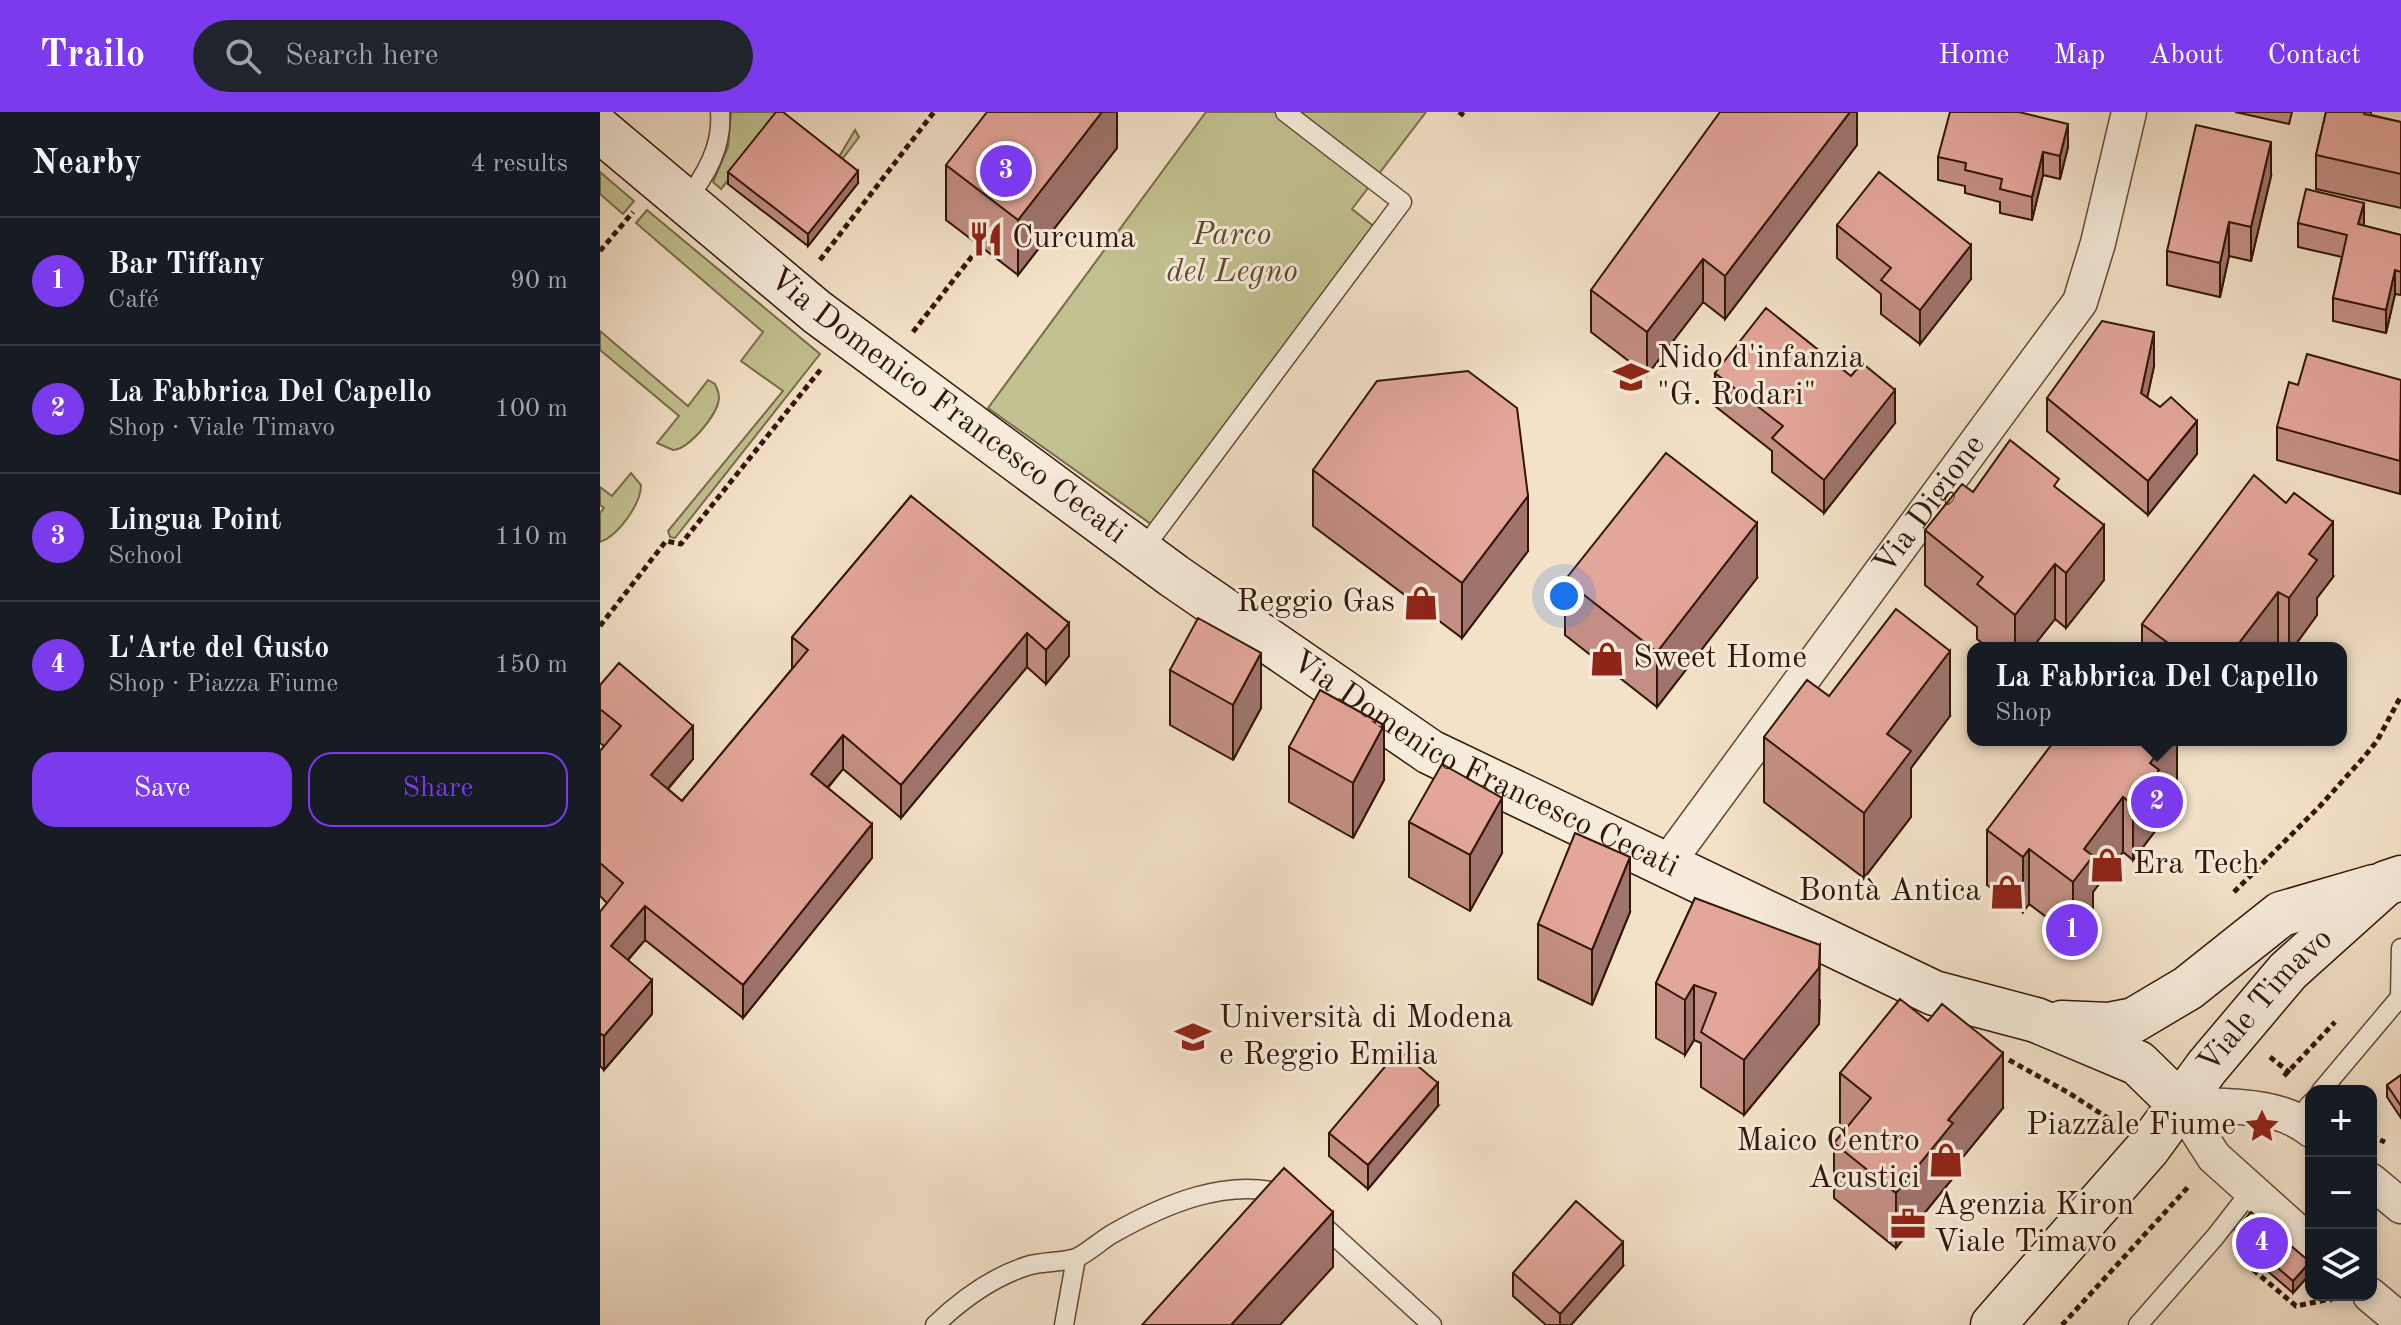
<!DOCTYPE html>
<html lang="en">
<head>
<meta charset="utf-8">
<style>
	:root { --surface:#171b24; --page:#20242c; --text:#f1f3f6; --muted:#9ea1a6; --line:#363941; --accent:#7c3aed }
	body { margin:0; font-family:"Old Standard TT",serif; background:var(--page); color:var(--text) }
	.controls { position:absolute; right:24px; bottom:24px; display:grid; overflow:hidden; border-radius:16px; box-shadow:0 4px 12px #0003 }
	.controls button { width:72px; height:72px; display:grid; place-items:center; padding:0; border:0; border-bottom:2px solid var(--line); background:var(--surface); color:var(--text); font:40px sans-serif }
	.you { position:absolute; left:964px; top:484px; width:28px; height:28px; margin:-20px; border:6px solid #fff; border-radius:50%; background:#1a73e8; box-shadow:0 0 0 12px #1a73e833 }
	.badge { display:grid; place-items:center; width:52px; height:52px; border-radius:50%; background:var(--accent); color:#fff; font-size:26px; font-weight:700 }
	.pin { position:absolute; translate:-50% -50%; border:4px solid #fff; box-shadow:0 2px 8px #0006 }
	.popup { position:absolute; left:1367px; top:530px; width:380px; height:104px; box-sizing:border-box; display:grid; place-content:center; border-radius:16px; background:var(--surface); filter:drop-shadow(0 2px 6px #0005); font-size:26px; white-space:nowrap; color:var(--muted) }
	.popup b { font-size:30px; color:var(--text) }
	.popup::after { content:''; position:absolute; left:50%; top:100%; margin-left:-16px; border:16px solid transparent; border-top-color:var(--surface) }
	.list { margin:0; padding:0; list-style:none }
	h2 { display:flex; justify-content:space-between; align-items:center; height:104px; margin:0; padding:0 32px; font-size:34px }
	h2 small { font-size:26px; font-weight:400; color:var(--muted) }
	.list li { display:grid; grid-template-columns:52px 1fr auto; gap:24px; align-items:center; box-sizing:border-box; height:128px; padding:0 32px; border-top:2px solid var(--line) }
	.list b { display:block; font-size:30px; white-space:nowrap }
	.list p { margin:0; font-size:26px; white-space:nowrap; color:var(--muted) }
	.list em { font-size:26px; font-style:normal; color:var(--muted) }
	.actions { display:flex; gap:16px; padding:24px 32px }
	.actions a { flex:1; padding:18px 0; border:2px solid var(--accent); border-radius:24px; text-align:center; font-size:28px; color:var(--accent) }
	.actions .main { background:var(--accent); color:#fff }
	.icon { flex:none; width:44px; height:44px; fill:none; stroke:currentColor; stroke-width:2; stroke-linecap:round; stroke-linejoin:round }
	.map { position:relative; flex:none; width:1801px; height:1213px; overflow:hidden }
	header { display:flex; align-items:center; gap:48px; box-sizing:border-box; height:112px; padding:0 40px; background:var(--accent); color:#fff }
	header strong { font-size:38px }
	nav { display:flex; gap:44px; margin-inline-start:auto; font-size:28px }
	.search { width:560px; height:72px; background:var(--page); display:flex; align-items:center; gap:20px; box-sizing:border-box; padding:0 28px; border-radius:44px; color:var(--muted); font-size:30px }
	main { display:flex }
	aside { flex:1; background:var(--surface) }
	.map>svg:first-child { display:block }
</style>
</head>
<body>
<header>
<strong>Trailo</strong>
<div class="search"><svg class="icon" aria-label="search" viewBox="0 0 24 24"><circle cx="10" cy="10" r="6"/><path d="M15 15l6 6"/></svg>Search here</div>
<nav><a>Home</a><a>Map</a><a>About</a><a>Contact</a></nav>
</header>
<main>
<aside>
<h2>Nearby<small>4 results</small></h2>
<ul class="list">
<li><span class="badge">1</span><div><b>Bar Tiffany</b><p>Café</p></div><em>90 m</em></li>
<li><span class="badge">2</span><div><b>La Fabbrica Del Capello</b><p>Shop · Viale Timavo</p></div><em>100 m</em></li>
<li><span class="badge">3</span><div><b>Lingua Point</b><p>School</p></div><em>110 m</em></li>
<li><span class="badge">4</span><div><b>L'Arte del Gusto</b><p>Shop · Piazza Fiume</p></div><em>150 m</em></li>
</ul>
<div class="actions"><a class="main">Save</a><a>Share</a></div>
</aside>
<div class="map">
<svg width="1801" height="1213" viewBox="0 0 1801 1213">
	<rect width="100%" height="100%" fill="#f3e1c8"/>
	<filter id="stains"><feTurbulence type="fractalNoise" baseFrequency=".0025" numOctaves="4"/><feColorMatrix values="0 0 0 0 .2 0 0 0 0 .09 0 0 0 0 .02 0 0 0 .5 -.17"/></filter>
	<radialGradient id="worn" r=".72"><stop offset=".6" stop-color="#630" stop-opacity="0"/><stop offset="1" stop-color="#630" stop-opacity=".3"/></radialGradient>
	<!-- green -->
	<path fill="#c2c191" stroke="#7a6c4c" stroke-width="2" d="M131 0H184L180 4 237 48 255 18 259 25 237 54 178 8 121 77 113 70 128 35Z
		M606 0H826L752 97 776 116 558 417 388 296Z
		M0 60 34 89 23 102 0 82Z
		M47 98 220 242 75 426 70 425 68 419 183 279 141 249 163 220 36 111Z
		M0 219 88 294 108 268 115 272C117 277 119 280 119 285 119 302 89 337 73 338L57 331 79 304 0 238Z
		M31 361 41 373C41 392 18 424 0 430V401L4 396 0 393V375L12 384Z"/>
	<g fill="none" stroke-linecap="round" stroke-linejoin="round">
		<!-- lane casing -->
		<g stroke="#624937" stroke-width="21">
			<path id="lane" d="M85 89C106 64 123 34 120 0
				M541 440 802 90 685 0
				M1800 884 1801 836
				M1721 979 1801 884
				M1698 1007 1711 991
				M716 1107 832 1213
				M335 1213C361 1188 393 1165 427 1154 443 1149 461 1151 476 1146 488 1141 500 1129 512 1122 563 1093 628 1064 687 1083
				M464 1213 476 1146
				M1538 1213 1615 1125 1651 1079"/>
		</g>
		<!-- street casing -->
		<g stroke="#624937" stroke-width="37">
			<g id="street">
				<path id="s1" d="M1065 754 1480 190 1498 131 1529 0"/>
				<path d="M1580 992 1614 1045 1711 1132"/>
				<path d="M1580 992C1621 995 1678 990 1711 1018"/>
				<path d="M1771 1069 1801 1094"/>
				<path d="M1770 1183 1801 1209"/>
			</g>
		</g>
		<!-- secondary casing -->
		<g stroke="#321607" stroke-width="47">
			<g id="secondary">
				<path id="s2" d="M0 18 217 200 574 464 830 640 1334 881 1436 908 1538 951 1580 992"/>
				<path d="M1462 911 1508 913 1534 908 1588 876 1681 802 1774 775"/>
				<path id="s3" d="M1393 1213 1548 1036 1607 955 1688 859 1786 771 1801 766"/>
			</g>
		</g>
		<!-- path -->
		<path stroke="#321607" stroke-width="5" stroke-dasharray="6 4" stroke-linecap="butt" d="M859 0 866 5
			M0 139 33 100
			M220 148 334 0
			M313 220 380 134
			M0 514 66 429 81 432 221 257
			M1634 780 1720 694 1764 645 1777 629 1801 584
			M1670 945 1690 961
			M1409 948 1469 981 1514 1010
			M1684 964 1735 910
			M1771 1024 1785 1030
			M1638 1145 1696 1194 1731 1187 1733 1189
			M1462 1213 1589 1074"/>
		<!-- lane -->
		<use href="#lane" stroke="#f7ecdb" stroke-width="18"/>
		<!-- street -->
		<use href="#street" stroke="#f7ecdb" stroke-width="34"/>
		<!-- secondary -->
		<use href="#secondary" stroke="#f7ecdb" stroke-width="44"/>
	</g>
	<!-- wall -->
	<path fill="#c38f84" stroke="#321607" stroke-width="2" d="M517 0V36L418 163 346 108V53Z
		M1257 0V33L1125 207 1103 190 1047 263 991 220V178Z
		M1635 0H1692L1689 12Z
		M1726 0H1771V3L1801 10V96L1716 77V43Z
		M1468 35 1460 67 1443 63 1432 108 1400 101V90L1365 81V74L1338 68V45Z
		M128 60 258 71 208 134 128 72Z
		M1671 64 1651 149 1629 144 1620 185 1567 173V139Z
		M1698 111 1764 114 1801 123V183L1795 182 1786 221 1733 209V186L1742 145 1698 135Z
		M1237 113 1371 167 1320 232 1281 202V182L1237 146Z
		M1554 254 1547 286 1560 295 1597 342 1548 403 1447 319V286Z
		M1115 261 1295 311 1224 401 1172 360V339L1115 294Z
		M1801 268 1800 382 1677 348V315L1698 273Z
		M713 358 928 439 862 526 713 414Z
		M1459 378 1504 468 1466 516 1455 507 1432 536H1388L1377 527V515L1325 473V418L1373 380Z
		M311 384 469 544 446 572 427 555 301 706 243 657 228 676 272 746 143 906 45 828 28 848 52 902 4 958 0 954V800L7 791 0 784V639L4 634 0 631V573L93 647 68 677 82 689 192 557V525Z
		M1733 465 1717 486V503L1693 536H1680L1678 535V536H1542V512Z
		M1157 466 1057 595 965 523V468Z
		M570 558 661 596 633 648 570 613Z
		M1229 584 1350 604 1311 656V705L1264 766 1164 690V625Z
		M1577 628V672L1559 695V714L1533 748 1523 740 1493 780V799L1473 825 1429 792 1423 800 1387 773V718Z
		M689 635 784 668 753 726 689 690Z
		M809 710 902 741 870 799 809 765Z
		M1095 786 1220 888 1219 912 1144 1003 1101 975V931L1094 928 1085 943 1056 926V871Z
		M1030 800 992 893 938 867V812Z
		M1240 961 1403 996 1353 1057V1066L1296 1136 1234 1086V1031L1244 1019 1240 1016Z
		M1801 963V1006L1787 985V973Z
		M838 994 768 1077 729 1044V1021Z
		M1635 1119 1710 1162 1693 1181 1635 1131Z
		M1023 1154 971 1213H946L913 1184V1161Z"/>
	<!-- shaded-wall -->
	<path fill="#9f746c" stroke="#321607" stroke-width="2" d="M502 0H517V36L418 163V108Z
		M1250 0H1257V33L1125 207V164Z
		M1468 12V35L1460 67V44Z
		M1671 30V64L1651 149V115Z
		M1443 40V63L1432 108V85Z
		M258 59V71L208 134V122Z
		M1764 91V114L1758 112Z
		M1629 110V144L1620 185V151Z
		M1371 133V167L1320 232V198Z
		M1103 147V190L1047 263V220Z
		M1795 158V182L1786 221V198Z
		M1554 220V254L1541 315V281Z
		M1295 278V311L1224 401V368Z
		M1597 309V342L1548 403V369Z
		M928 384V439L862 526V471Z
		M1733 410V465L1717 486V503L1693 536H1689V486L1709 442Z
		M1157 411V466L1057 595V540Z
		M1504 413V468L1466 516V461Z
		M1455 452V507L1432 536H1415V503Z
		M1678 480V536H1639V531Z
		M469 511V544L446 572V538Z
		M427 521V555L301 706V673Z
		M1350 539V604L1311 656V705L1264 766V701L1287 622Z
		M661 541V596L633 648V593Z
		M784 613V668L753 726V671Z
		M93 614V647L51 696V663Z
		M243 623V657L211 695V662Z
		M1568 628H1577V672L1559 695V714L1533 748V693L1550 651Z
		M1523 685V740L1493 780V799L1473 825V770L1484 737Z
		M902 686V741L870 799V743Z
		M272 712V746L143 906V873Z
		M1429 737V792L1423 800V745Z
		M1030 745V800L992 893V838Z
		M45 794V828L11 867V834Z
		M1220 833 1219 912 1144 1003V948Z
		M52 868V902L4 958V924Z
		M1094 873V928L1085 943V888Z
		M1403 941V996L1353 1057V1066L1296 1136V1081L1348 1008Z
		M838 971V994L768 1077V1053Z
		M733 1100V1155L680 1213H631Z
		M1023 1130V1154L971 1213H960V1202Z
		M1710 1150V1162L1693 1181V1169Z"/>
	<!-- building -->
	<path fill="#e3a69a" stroke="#321607" stroke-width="2" d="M176 0H183L258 59 208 122 128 60Z
		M387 0H502L418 108 346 53Z
		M1120 0H1250L1125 164 1103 147 1047 220 991 178Z
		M1350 0H1419L1468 12 1460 44 1443 40 1432 85 1400 77 1402 67 1365 58 1366 51 1338 45Z
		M1726 0H1764V2L1801 10V62L1716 43Z
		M1596 13 1671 30 1651 115 1629 110 1620 151 1567 139Z
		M1279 60 1371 133 1320 198 1281 168 1291 156 1237 113Z
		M1706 77 1764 91 1758 112 1801 123V160L1795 158 1786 198 1733 186 1747 123 1698 111Z
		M1166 196 1251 264 1262 251 1295 278 1224 368 1172 326 1183 314 1115 261Z
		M1502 209 1554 220 1541 281 1560 295 1571 285 1597 309 1548 369 1447 286Z
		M1707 242 1801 268 1800 349 1677 315 1689 270 1698 273Z
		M868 259 917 296 928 384 862 471 713 358 777 269Z
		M1410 328 1459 367 1454 374 1504 413 1466 461 1455 452 1415 503 1377 472 1383 465 1325 418 1362 372 1373 380Z
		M1066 341 1157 411 1057 540 965 468Z
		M1654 363 1686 391 1694 381 1733 410 1709 442 1717 448 1689 486 1678 480 1639 531 1646 536H1591L1585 531 1581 536H1575L1542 512Z
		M311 384 469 511 446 538 427 521 301 673 243 623 211 662 272 712 143 873 45 794 11 834 52 868 4 924 0 921V800L23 771 0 751V639L21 614 0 597V573L19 551 93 614 51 663 82 689 208 538 192 525Z
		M1296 497 1350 539 1287 622 1311 639 1264 701 1164 625 1207 568 1229 584Z
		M598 506 661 541 633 593 570 558Z
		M720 578 784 613 753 671 689 635Z
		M1455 628H1568L1550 651 1559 658 1533 693 1523 685 1484 737 1493 744 1473 770 1429 737 1423 745 1387 718Z
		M842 652 902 686 870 743 809 710Z
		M975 721 1030 745 992 838 938 812Z
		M1095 786 1220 833 1219 856 1144 948 1101 920 1116 881 1094 873 1085 888 1056 871Z
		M1300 887 1328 909 1342 892 1403 941 1348 1008 1353 1011 1296 1081 1234 1031 1271 986 1240 961Z
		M799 938 838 971 768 1053 729 1021Z
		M1801 963V994L1787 973Z
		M684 1056 733 1100 631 1213H542Z
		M976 1089 1023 1130 960 1202 913 1161Z
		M1651 1100 1710 1150 1693 1169 1635 1119Z"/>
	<!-- icons -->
	<defs>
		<g id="restaurant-bare" transform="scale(2.76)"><path d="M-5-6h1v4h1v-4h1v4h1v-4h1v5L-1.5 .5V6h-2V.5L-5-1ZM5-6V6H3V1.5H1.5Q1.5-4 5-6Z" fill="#8f2418" stroke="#f7ecdb" stroke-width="2.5" paint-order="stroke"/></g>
		<g id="school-bare" transform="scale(2.76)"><path d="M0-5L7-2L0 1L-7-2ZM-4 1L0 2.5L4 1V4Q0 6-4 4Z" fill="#8f2418" stroke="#f7ecdb" stroke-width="2.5" paint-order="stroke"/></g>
		<g id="shop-bare" transform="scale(2.76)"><path d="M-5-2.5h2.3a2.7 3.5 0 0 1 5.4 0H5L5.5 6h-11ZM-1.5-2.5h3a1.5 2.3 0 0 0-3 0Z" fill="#8f2418" stroke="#f7ecdb" stroke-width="2.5" paint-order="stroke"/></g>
		<g id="university-bare" transform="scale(2.76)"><path d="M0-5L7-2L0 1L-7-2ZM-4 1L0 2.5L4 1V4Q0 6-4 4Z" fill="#8f2418" stroke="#f7ecdb" stroke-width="2.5" paint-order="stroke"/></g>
		<g id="sight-bare" transform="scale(2.76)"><path d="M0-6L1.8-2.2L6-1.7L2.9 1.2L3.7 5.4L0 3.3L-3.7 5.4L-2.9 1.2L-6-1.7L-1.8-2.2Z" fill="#8f2418" stroke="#f7ecdb" stroke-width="2.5" paint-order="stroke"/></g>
		<g id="office-bare" transform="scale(2.76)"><path d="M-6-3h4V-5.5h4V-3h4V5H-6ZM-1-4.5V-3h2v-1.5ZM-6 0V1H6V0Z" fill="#8f2418" stroke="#f7ecdb" stroke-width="2.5" paint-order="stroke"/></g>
	</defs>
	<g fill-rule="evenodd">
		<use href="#restaurant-bare" x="386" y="127"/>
		<use href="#school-bare" x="1031" y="265"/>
		<use href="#shop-bare" x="821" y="491"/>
		<use href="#shop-bare" x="1007" y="547"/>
		<use href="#shop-bare" x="1507" y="753"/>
		<use href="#shop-bare" x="1407" y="780"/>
		<use href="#university-bare" x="593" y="925"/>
		<use href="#sight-bare" x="1662" y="1014"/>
		<use href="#shop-bare" x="1346" y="1048"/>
		<use href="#office-bare" x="1308" y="1112"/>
	</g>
	<g text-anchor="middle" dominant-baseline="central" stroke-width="6" stroke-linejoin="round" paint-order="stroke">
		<!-- park labels -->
		<g font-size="32" font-style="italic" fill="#5d4930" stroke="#f7ecdb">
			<text x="632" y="124">Parco<tspan x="632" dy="37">del Legno</tspan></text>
		</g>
		<!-- poi labels -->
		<g font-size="32" fill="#321607" stroke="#f7ecdb" text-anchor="start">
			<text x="412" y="127">Curcuma</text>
			<text x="1057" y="247">Nido d'infanzia<tspan x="1057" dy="37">"G. Rodari"</tspan></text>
			<text x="795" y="491" text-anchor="end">Reggio Gas</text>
			<text x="1033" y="547">Sweet Home</text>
			<text x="1533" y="753">Era Tech</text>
			<text x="1381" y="780" text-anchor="end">Bontà Antica</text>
			<text x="619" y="907">Università di Modena<tspan x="619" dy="37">e Reggio Emilia</tspan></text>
			<text x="1636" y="1014" text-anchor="end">Piazzale Fiume</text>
			<text x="1320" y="1030" text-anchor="end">Maico Centro<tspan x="1320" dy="37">Acustici</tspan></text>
			<text x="1334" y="1094">Agenzia Kiron<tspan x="1334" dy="37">Viale Timavo</tspan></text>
		</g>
		<!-- street labels -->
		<g font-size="32" fill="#321607" stroke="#f7ecdb">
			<text stroke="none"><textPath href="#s2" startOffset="444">Via Domenico Francesco Cecati</textPath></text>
			<text stroke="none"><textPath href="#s1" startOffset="448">Via Digione</textPath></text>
			<text stroke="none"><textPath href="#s2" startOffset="1092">Via Domenico Francesco Cecati</textPath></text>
			<text stroke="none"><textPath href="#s3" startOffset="424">Viale Timavo</textPath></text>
		</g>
	</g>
	<rect width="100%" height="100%" filter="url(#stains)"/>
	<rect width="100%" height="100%" fill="url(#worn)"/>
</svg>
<div class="controls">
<button>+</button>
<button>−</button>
<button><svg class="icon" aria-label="layers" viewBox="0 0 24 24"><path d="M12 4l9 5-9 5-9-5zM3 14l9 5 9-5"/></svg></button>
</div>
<div class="you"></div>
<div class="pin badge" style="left:1472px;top:818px">1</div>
<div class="pin badge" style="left:1557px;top:690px">2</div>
<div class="popup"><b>La Fabbrica Del Capello</b>Shop</div>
<div class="pin badge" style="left:406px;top:59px">3</div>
<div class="pin badge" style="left:1662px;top:1131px">4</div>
</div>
</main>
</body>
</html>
